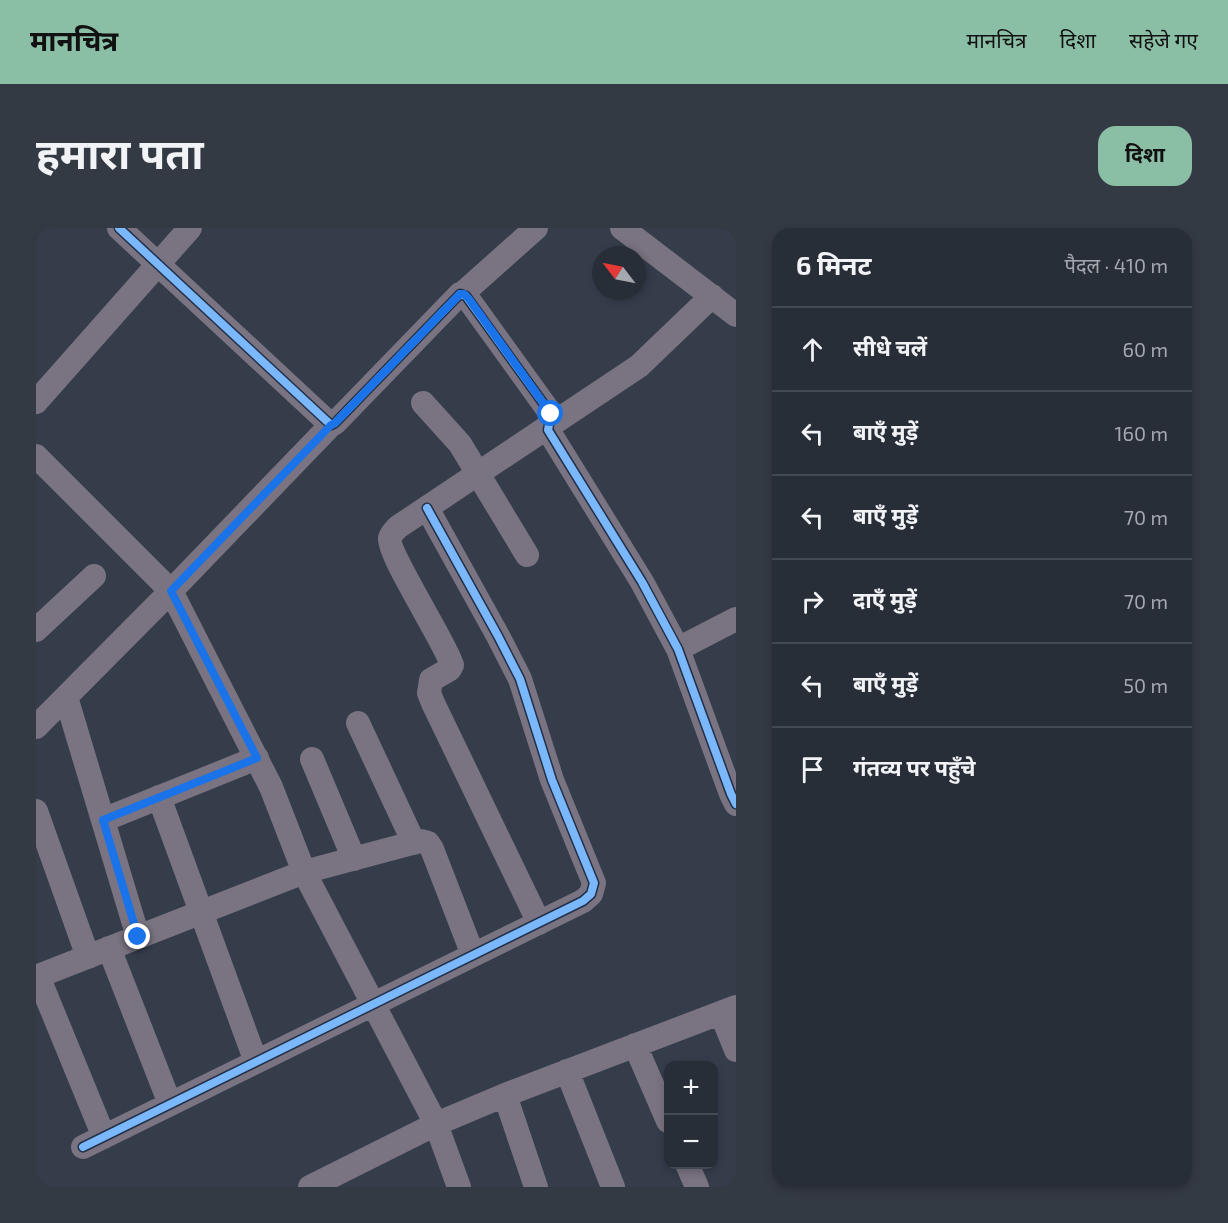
<!DOCTYPE html>
<html lang="hi">
<head>
<meta charset="utf-8">
<style>
	:root { --surface:#282e38; --page:#343a43; --text:#f1f3f6; --muted:#a5a8ae; --line:#444a53; --accent:#8abfa5 }
	body { margin:0; font-family:"Exo 2","Noto Sans Devanagari",sans-serif; background:var(--page); color:var(--text) }
	.controls { position:absolute; right:18px; bottom:18px; display:grid; overflow:hidden; border-radius:12px; box-shadow:0 3px 9px #0003 }
	.controls button { width:54px; height:54px; display:grid; place-items:center; padding:0; border:0; border-bottom:2px solid var(--line); background:var(--surface); color:var(--text); font:30px sans-serif }
	.compass { position:absolute; left:556px; top:18px; width:54px; height:54px; border-radius:50%; background:var(--surface); box-shadow:0 3px 9px #0003; rotate:302deg }
	.stop { position:absolute; width:18px; height:18px; margin:-14px; border:4px solid #1a73e8; border-radius:50%; background:#fff }
	.stop.end { background:#1a73e8; border-color:#fff; box-shadow:0 2px 6px #0008 }
	.list { margin:0; padding:0; list-style:none }
	h2 { display:flex; justify-content:space-between; align-items:center; height:78px; margin:0; padding:0 24px; font-size:26px }
	h2 small { font-size:20px; font-weight:400; color:var(--muted) }
	.list li { display:grid; grid-template-columns:39px 1fr auto; gap:18px; align-items:center; box-sizing:border-box; height:84px; padding:0 24px; border-top:2px solid var(--line) }
	.list b { display:block; font-size:22px; white-space:nowrap }
	.list em { font-size:20px; font-style:normal; color:var(--muted) }
	.icon { flex:none; width:33px; height:33px; fill:none; stroke:currentColor; stroke-width:2; stroke-linecap:round; stroke-linejoin:round }
	.map { position:relative; flex:none; width:700px; height:959px; overflow:hidden; border-radius:18px }
	header { display:flex; align-items:center; gap:36px; box-sizing:border-box; height:84px; padding:0 30px; background:var(--accent); color:#111 }
	header strong { font-size:28px }
	nav { display:flex; gap:33px; margin-inline-start:auto; font-size:21px }
	.intro { display:flex; align-items:center; justify-content:space-between; box-sizing:border-box; height:144px; padding:0 36px }
	h1 { margin:0; font-size:42px }
	.button { padding:15px 27px; border-radius:18px; background:var(--accent); color:#111; font-size:21px; font-weight:700 }
	main { display:flex; gap:36px; padding:0 36px }
	aside { flex:1; background:var(--surface); border-radius:18px; box-shadow:0 3px 9px #0003 }
	.map>svg:first-child { display:block }
</style>
</head>
<body>
<header>
<strong>मानचित्र</strong>
<nav><a>मानचित्र</a><a>दिशा</a><a>सहेजे गए</a></nav>
</header>
<div class="intro"><h1>हमारा पता</h1><a class="button">दिशा</a></div>
<main>
<div class="map">
<svg width="700" height="959" viewBox="0 0 700 959">
	<rect width="100%" height="100%" fill="#353d4b"/>
	<g fill="none" stroke-linecap="round" stroke-linejoin="round">
		<!-- minor -->
		<path stroke="#7a7381" stroke-width="24" d="M83 0 295 197 299 195 424 66 430 68 515 186 512 202 606 354 642 421 695 566 700 576
			M586 0 700 87
			M426 66 500 0
			M0 174 154 0
			M387 175 424 216 491 327
			M0 228 135 363 235 559 268 644 400 896 423 959
			M0 402 58 348
			M642 421 700 391
			M30 469 102 709
			M322 495 378 615
			M0 499 135 363 295 197
			M276 531 318 631
			M123 569 220 834
			M0 583 52 729
			M67 592 221 530
			M503 695 397 475 393 465 395 452 414 441 416 437C409 414 351 325 354 310 355 306 359 302 362 299L603 138 676 68
			M73 720 134 876
			M2 748 68 909
			M0 749 268 644 384 613 392 615 396 621 437 727
			M685 785 700 822
			M599 817 632 893
			M531 843 577 959
			M469 867 500 959
			M47 919 547 673 555 666 558 655 516 552 484 451 462 408 391 280
			M651 936 661 959
			M274 959 400 896 469 867 700 779"/>
		<!-- cycleway casing -->
		<g stroke="#223049" stroke-width="11">
			<path id="cycleway" d="M83 0 295 197 299 195 424 66 430 68 515 186 512 202 606 354 642 421 695 566 700 576
				M47 919 547 673 555 666 558 655 516 552 484 451 462 408 391 280"/>
		</g>
		<!-- cycleway -->
		<use href="#cycleway" stroke="#7ab7fb" stroke-width="8"/>
	</g>
	<g fill="none" stroke-linecap="round" stroke-linejoin="round">
		<!-- route -->
		<path stroke="#1a73e8" stroke-width="8" d="M102 709 67 592 221 530 135 363 295 197 299 195 424 66H428L433 71 515 186"/>
	</g>
</svg>
<div class="controls">
<button>+</button>
<button>−</button>
</div>
<svg class="compass" viewBox="-18 -18 36 36"><path d="M0-13l5 13h-10z" fill="#e53935"/><path d="M0 13l5-13h-10z" fill="#a5a8ae"/></svg>
<div class="stop" style="left:515px;top:186px"></div>
<div class="stop end" style="left:102px;top:709px"></div>
</div>
<aside>
<h2>6 मिनट<small>पैदल · 410 m</small></h2>
<ul class="list">
<li><svg class="icon" aria-label="ahead" viewBox="0 0 24 24"><path d="M12 20V5M6 11l6-6 6 6"/></svg><div><b>सीधे चलें</b></div><em>60 m</em></li>
<li><svg class="icon" aria-label="left" viewBox="0 0 24 24"><path d="M17 20v-9H6M10 6l-5 5 5 5"/></svg><div><b>बाएँ मुड़ें</b></div><em>160 m</em></li>
<li><svg class="icon" aria-label="left" viewBox="0 0 24 24"><path d="M17 20v-9H6M10 6l-5 5 5 5"/></svg><div><b>बाएँ मुड़ें</b></div><em>70 m</em></li>
<li><svg class="icon" aria-label="right" viewBox="0 0 24 24"><path d="M7 20v-9h11M14 6l5 5-5 5"/></svg><div><b>दाएँ मुड़ें</b></div><em>70 m</em></li>
<li><svg class="icon" aria-label="left" viewBox="0 0 24 24"><path d="M17 20v-9H6M10 6l-5 5 5 5"/></svg><div><b>बाएँ मुड़ें</b></div><em>50 m</em></li>
<li><svg class="icon" aria-label="arrive" viewBox="0 0 24 24"><path d="M6 21V4h12l-3 4 3 4H6"/></svg><div><b>गंतव्य पर पहुँचे</b></div></li>
</ul>
</aside>
</main>
</body>
</html>
